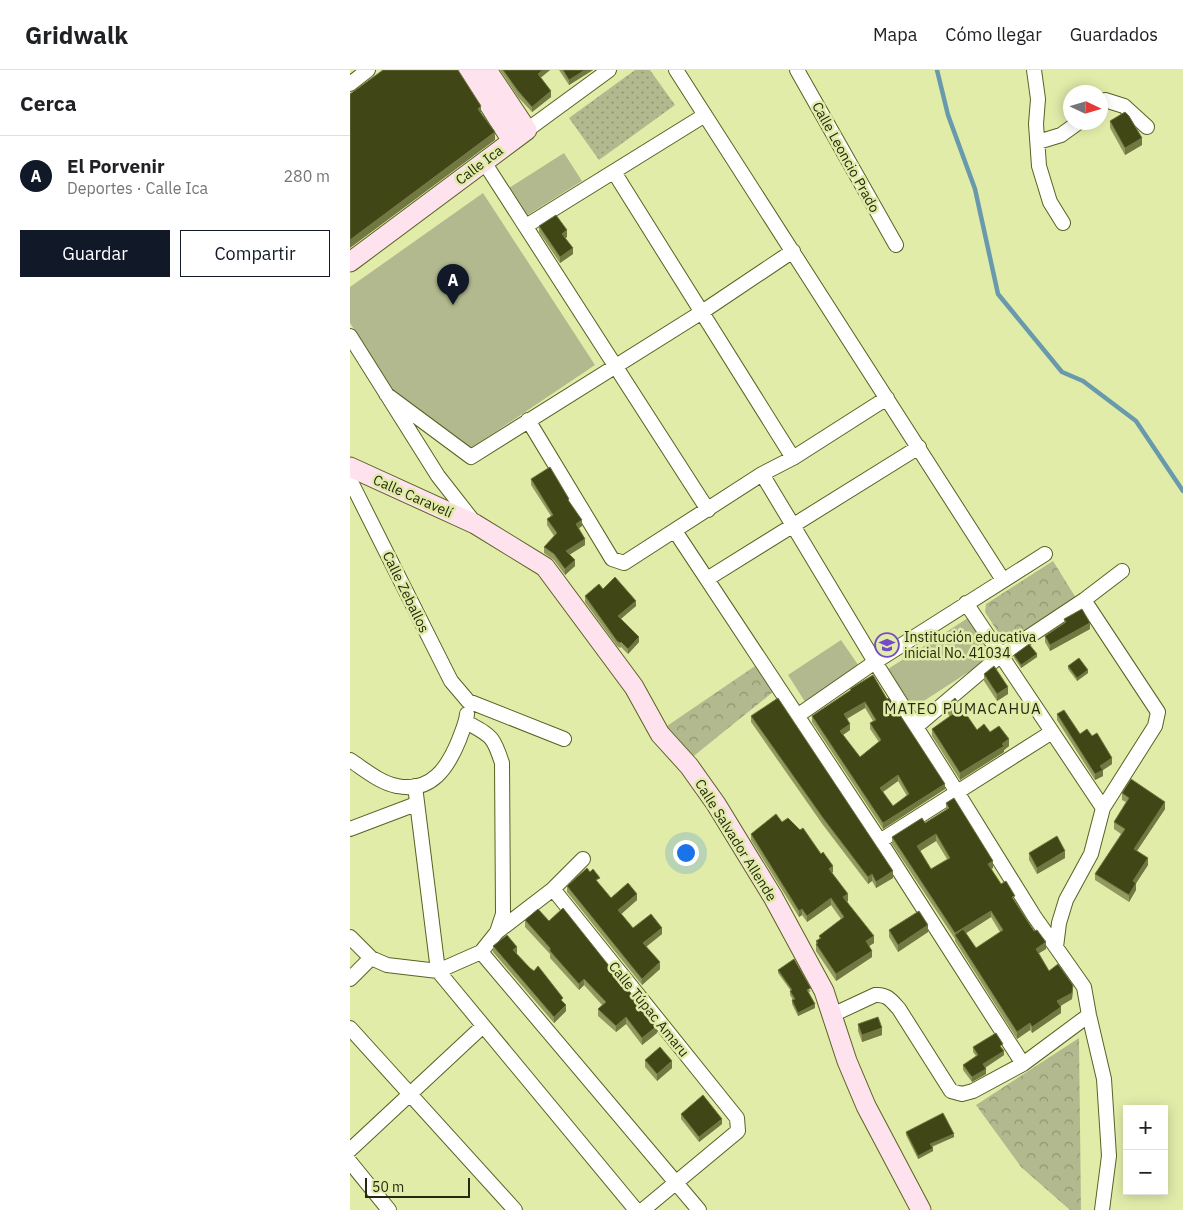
<!DOCTYPE html>
<html lang="es">
<head>
<meta charset="utf-8">
<style>
	:root { --surface:#fff; --page:#f2f2f2; --text:#202124; --muted:#757577; --line:#e0e0e0; --accent:#111827 }
	body { margin:0; font-family:"IBM Plex Sans",sans-serif; background:var(--page); color:var(--text) }
	.controls { position:absolute; right:15px; bottom:15px; display:grid; overflow:hidden; border-radius:0px; box-shadow:0 2px 12px #0003 }
	.controls button { width:45px; height:45px; display:grid; place-items:center; padding:0; border:0; border-bottom:1px solid var(--line); background:var(--surface); color:var(--text); font:25px sans-serif }
	.compass { position:absolute; left:713px; top:15px; width:45px; height:45px; border-radius:50%; background:var(--surface); box-shadow:0 2px 12px #0003; rotate:94deg }
	.scale { position:absolute; left:15px; bottom:12px; width:105px; box-sizing:border-box; padding-left:5px; border:2px solid #26290f; border-top:0; font-size:14px; line-height:18px; white-space:nowrap; color:#26290f; -webkit-text-stroke:4px #e2eca9; paint-order:stroke }
	.you { position:absolute; left:335px; top:782px; width:18px; height:18px; margin:-12px; border:4px solid #fff; border-radius:50%; background:#1a73e8; box-shadow:0 0 0 8px #1a73e833 }
	.badge { display:grid; place-items:center; width:32px; height:32px; border-radius:50%; background:var(--accent); color:#fff; font-size:16px; font-weight:700 }
	.pin { position:absolute; translate:-50% -41px; filter:drop-shadow(0 1px 2px #0008) }
	.pin::after { content:''; position:absolute; top:26px; width:18px; height:15px; background:inherit; clip-path:polygon(0 0,100% 0,50% 100%) }
	.list { margin:0; padding:0; list-style:none }
	h2 { display:flex; justify-content:space-between; align-items:center; height:65px; margin:0; padding:0 20px; font-size:21px }
	h2 small { font-size:16px; font-weight:400; color:var(--muted) }
	.list li { display:grid; grid-template-columns:32px 1fr auto; gap:15px; align-items:center; box-sizing:border-box; height:80px; padding:0 20px; border-top:1px solid var(--line) }
	.list b { display:block; font-size:19px; white-space:nowrap }
	.list p { margin:0; font-size:16px; white-space:nowrap; color:var(--muted) }
	.list em { font-size:16px; font-style:normal; color:var(--muted) }
	.actions { display:flex; gap:10px; padding:15px 20px }
	.actions a { flex:1; padding:11px 0; border:1px solid var(--accent); border-radius:0px; text-align:center; font-size:18px; color:var(--accent) }
	.actions .main { background:var(--accent); color:#fff }
	.map { position:relative; flex:none; width:833px; height:1140px; overflow:hidden }
	header { display:flex; align-items:center; gap:30px; box-sizing:border-box; height:70px; padding:0 25px; background:var(--surface); border-bottom:1px solid var(--line) }
	header strong { font-size:24px }
	nav { display:flex; gap:28px; margin-inline-start:auto; font-size:18px }
	main { display:flex }
	aside { flex:1; background:var(--surface) }
	.map>svg:first-child { display:block }
</style>
</head>
<body>
<header>
<strong>Gridwalk</strong>
<nav><a>Mapa</a><a>Cómo llegar</a><a>Guardados</a></nav>
</header>
<main>
<aside>
<h2>Cerca<small></small></h2>
<ul class="list">
<li><span class="badge">A</span><div><b>El Porvenir</b><p>Deportes · Calle Ica</p></div><em>280 m</em></li>
</ul>
<div class="actions"><a class="main">Guardar</a><a>Compartir</a></div>
</aside>
<div class="map">
<svg width="833" height="1140" viewBox="0 0 833 1140">
	<defs>
		<pattern id="grass-dots" width="8" height="8" patternUnits="userSpaceOnUse" patternTransform="scale(1.25)"><rect width="8" height="8" fill="#b2b98e"/><path d="M2 2h.1M6 6h.1" fill="none" stroke="#919672" stroke-width="1.8" stroke-linecap="round"/></pattern>
		<pattern id="park-crowns" width="20" height="18" patternUnits="userSpaceOnUse" patternTransform="scale(1.25)"><rect width="20" height="18" fill="#b2b98e"/><path d="M2 6a3 3 0 1 1 6 0M12 15a3 3 0 1 1 6 0" fill="none" stroke="#919672"/></pattern>
	</defs>
	<rect width="100%" height="100%" fill="#e2eca9"/>
	<!-- grass -->
	<path fill="url(#grass-dots)" d="M285 0H300L325 35 249 90 219 48Z"/>
	<!-- park -->
	<path fill="url(#park-crowns)" d="M703 491 726 528 660 570H653L635 542 636 534Z
		M405 596 423 622 340 689 317 656Z
		M729 968 731 1140H720L671 1097 626 1035Z"/>
	<!-- pitch -->
	<path fill="#b2b98e" d="M214 83 232 111 176 146 159 118Z
		M133 123 245 295 120 379 42 321 0 253V217Z
		M618 548 643 586 563 638 538 599Z
		M491 570 513 602 459 638 438 605Z"/>
	<g fill="none" stroke-linecap="round" stroke-linejoin="round">
		<!-- stream -->
		<path stroke="#6999ac" stroke-width="4.5" d="M587 0 598 45 625 119 648 224 712 302 733 311 786 351 833 421"/>
		<!-- street casing -->
		<g stroke="#5a6122" stroke-width="16">
			<path id="street" d="M326 0 653 510
				M447 0 546 175
				M684 0 688 29 686 54 689 96 700 132 713 153
				M0 14 18 0
				M750 32 755 30 774 36 797 57
				M177 60 259 0
				M688 72 711 65 729 52
				M134 92 358 440
				M264 102 443 388
				M176 156 355 45
				M0 266 88 406 124 452
				M36 324 121 387 352 242 443 181
				M178 350 262 489 274 493 412 404 443 388 537 328
				M412 404 525 592 607 722 684 846 734 917 739 945 754 1009 759 1086 752 1140
				M0 410 101 611 118 631 214 669
				M325 461 530 771 673 994
				M357 509 569 377
				M616 533 753 738
				M447 646 525 592 695 484
				M566 657 651 585 734 530 772 501
				M0 690C14 699 30 713 47 716 82 723 98 697 109 670 112 661 116 654 117 644
				M65 716 88 901 286 1140
				M0 759 66 734
				M530 771 702 662
				M203 819 387 1048 388 1061 293 1140
				M147 862 203 819 233 789
				M0 867 21 888 37 895 88 901 131 882 147 862 153 844 152 693C143 665 141 666 116 652
				M706 877 709 853 716 830 741 784 753 738 805 656 808 642 734 530
				M131 882 349 1140
				M0 909 21 888
				M482 945 525 925C537 924 541 930 549 939L601 1021 612 1024 623 1021 673 994 739 945
				M0 958 165 1140
				M0 1080 133 956
				M0 1092 39 1140"/>
		</g>
		<!-- secondary casing -->
		<g stroke="#5a6122" stroke-width="21">
			<path id="secondary" d="M117 0 162 71
				M0 192 177 60 137 0
				M0 397 125 454 195 497 284 617 310 664 339 696 366 734 423 827 474 921 497 991 516 1036 571 1140"/>
		</g>
		<!-- street -->
		<use href="#street" stroke="#fff" stroke-width="14"/>
		<!-- secondary -->
		<use href="#secondary" stroke="#fee2ed" stroke-width="19"/>
	</g>
	<!-- wall -->
	<path fill="#91995f" fill-rule="evenodd" d="M150 0H200L190 8 201 27 182 42 168 27Z
		M209 0H243L219 15Z
		M760 51 792 75 775 85 760 58Z
		M189 156 217 167 215 168 223 184 210 193 189 162Z
		M181 409 219 432 232 456 229 458 235 475 220 484 225 496 215 505 204 490 194 483V477L204 466 197 455V449L201 446 181 415Z
		M253 519 286 536 271 549 289 572 278 584 271 577 270 578 267 576 235 532V526Z
		M714 549 740 559 700 581 695 572V566L714 554Z
		M664 585 687 587 671 598 664 588Z
		M718 596 738 603 727 611 718 599Z
		M634 604 658 624 647 631 634 611Z
		M500 619 537 629 595 719 533 759 462 652V646L500 621ZM515 638 523 651 520 653V659L529 672 510 687 493 665 500 660 497 649ZM548 711 557 726 543 736 533 722Z
		M597 635 627 660 640 662 659 676 654 680V682L610 710 582 666V659L600 647 597 642Z
		M707 644 730 664 762 694 753 700V706L745 710 707 650Z
		M401 646 543 808 526 818 522 811 518 814 473 755 401 652Z
		M772 723 815 739 787 781 798 795 786 813V820L779 832 745 810V804L771 764 764 759V752L776 732 772 730Z
		M596 733 643 798 641 799 651 814 665 832 696 879 689 883 699 901 723 922 722 929 710 936 711 943 682 963 680 960 667 969 605 871V869L542 774V767L575 753 596 740ZM586 771 597 789 581 799 570 781ZM641 847 650 862 626 878 616 863Z
		M432 752 483 802 482 803 498 831 497 832 524 873 519 876 522 887 486 911 466 881V871L469 869V866L491 849 481 835 457 852 452 845 449 847 401 770V764Z
		M679 783 715 788 687 804 679 790Z
		M249 814 261 828 287 830 271 844 283 858 312 864 296 877 310 899 292 915 217 822V816Z
		M175 850 307 963 292 975 276 954 266 962 248 946V939L252 935 234 915 229 920 200 888V884L175 857Z
		M539 860 578 862 548 882 539 867Z
		M143 876 167 883 166 884 213 932 216 941 204 953 143 882Z
		M428 900 461 921 459 922 465 938 448 946 442 934V930H443L440 925V921H441L428 903Z
		M508 954 532 965 512 972 508 961Z
		M623 977 653 979 654 985 635 998 636 1004 622 1012 613 1000V995L626 986 623 982Z
		M295 990 322 998 307 1011 295 997Z
		M331 1044 372 1054 349 1072 331 1049Z
		M556 1062 604 1067 582 1077 583 1081 568 1089 556 1065Z"/>
	<!-- shaded-wall -->
	<path fill="#717841" d="M193 0H200L188 10V4Z
		M235 0H243L219 15V10Z
		M201 21V27L182 42V37Z
		M131 36V44L128 39Z
		M145 62V70L0 178V170Z
		M792 68V75L775 85V78Z
		M217 160V167L212 170V164Z
		M223 178V184L210 193V187Z
		M232 450V456L226 460V454Z
		M235 469V475L216 487V481Z
		M225 490V496L215 505V499Z
		M286 531V536L268 551V546Z
		M740 553V559L700 581V575Z
		M289 567V572L278 584V579Z
		M687 584V587L671 598V595Z
		M738 600V603L727 611V608Z
		M658 617V624L647 631V624Z
		M515 632V638L494 650V644Z
		M500 654V660L490 667V661Z
		M659 669V676L654 680V682L610 710V703Z
		M762 688V694L753 700V706L745 710V704L750 696Z
		M548 705V711L530 724V718Z
		M595 714V719L533 759V753Z
		M815 732V739L784 785V779Z
		M586 764V771L567 783V776Z
		M715 781V788L687 804V798Z
		M798 788V795L783 818V811Z
		M643 791V798L638 801V794Z
		M483 796V802L479 805V799Z
		M543 801V808L526 818V812Z
		M522 804V811L518 814V807Z
		M786 813V820L779 832V825Z
		M287 824V830L268 847V840Z
		M498 824V831L493 834V827Z
		M481 828V835L457 852V846Z
		M452 839V845L449 847V841Z
		M641 841V847L607 869 605 865V863Z
		M578 855V862L548 882V875Z
		M312 858V864L293 879V873Z
		M524 866V873L516 878V871Z
		M696 872V879L686 885V879Z
		M167 877V883L163 886V880Z
		M522 881V887L486 911V904Z
		M310 892V899L292 915V909Z
		M234 909V915L229 920V914Z
		M723 915 722 929 707 938V931Z
		M465 934V938L448 946V943Z
		M216 935V941L204 953V947Z
		M711 937V943L682 963V957Z
		M276 947V954L266 962V956Z
		M680 953V960L667 969V962Z
		M307 956V963L292 975V968Z
		M532 958V965L512 972V965Z
		M654 981V985L633 999V994Z
		M322 991V998L307 1011V1004Z
		M636 999V1004L622 1012V1007Z
		M372 1049V1054L349 1072V1067Z
		M604 1064V1067L580 1077V1074Z
		M583 1078V1081L568 1089V1086Z"/>
	<!-- building -->
	<path fill="#404615" stroke="#717841" fill-rule="evenodd" d="M33 0H108L131 36 128 39 145 62 0 170V24Z
		M153 0H193L188 4 201 21 182 37 168 21Z
		M213 0H235L219 10Z
		M775 42 779 46 792 68 775 78 760 51Z
		M206 145 217 160 212 164 223 178 210 187 189 156Z
		M200 397 219 429 218 430 232 450 226 454 235 469 216 481 225 490 215 499 204 484 194 477 207 463 197 449 203 445 181 409Z
		M265 507 286 531 268 546 289 567 278 579 271 572 270 573 267 571 235 526 249 514 253 519Z
		M732 539 740 553 700 575 695 566 716 552 714 549Z
		M679 574 687 584 671 595 664 585Z
		M729 588 738 600 727 608 718 596Z
		M644 596 658 617 647 624 634 604Z
		M523 605 537 629 539 628 595 714 533 753 462 646 501 620 500 619ZM515 632 526 650 520 653 531 670 510 687 490 661 500 654 494 644ZM548 705 559 724 543 736 530 718Z
		M428 628 543 801 526 812 522 804 518 807 473 748 401 646Z
		M605 628 627 660 634 654 640 662 649 656 659 669 652 674 654 676 610 703 582 659 603 644 597 635Z
		M714 640 730 664 737 659 742 666 747 663 762 688 750 696 753 700 745 704 707 644Z
		M781 709 815 732 784 779 798 788 783 811 786 813 779 825 745 804 775 759 764 752 779 728 772 723Z
		M604 728 643 791 638 794 651 814 656 811 665 826 662 827 684 861 687 860 696 872 686 879 699 901 708 894 723 915 722 923 707 931 711 937 682 957 680 953 667 962 605 865 613 859 626 878 653 860 641 841 605 863 542 767 572 748 575 753 599 738 596 733ZM586 764 600 788 581 799 567 776Z
		M426 744 432 752 438 748 450 760 453 758 471 784 473 782 483 796 479 799 498 824 493 827 524 866 516 871 522 881 486 904 466 874 468 873 466 871 471 868 469 866 494 847 481 828 457 846 452 839 449 841 401 764Z
		M707 766 715 781 687 798 679 783Z
		M237 798 240 802 243 799 250 808 246 810 261 828 278 813 287 824 268 840 283 858 301 844 312 858 293 873 310 892 292 909 217 816Z
		M213 838 307 956 292 968 276 947 266 956 248 939 256 932 234 909 229 914 200 881V878L175 850 188 839 199 851Z
		M569 841 578 855 548 875 539 860Z
		M157 865 167 877 163 880 180 898 184 901 188 896 213 928 211 930 216 935 204 947 143 876Z
		M444 889 461 918 457 920 465 934 448 943 442 930 445 929 440 921 442 920 428 900Z
		M528 947 532 958 512 965 508 954Z
		M646 963 653 974 650 976 654 981 633 994 636 999 622 1007 613 995 628 985 623 977Z
		M310 977 322 991 307 1004 295 990Z
		M353 1025 372 1049 349 1067 331 1044Z
		M593 1043 604 1064 580 1074 583 1078 568 1086 556 1062Z"/>
	<!-- icons -->
	<defs>
		<g id="school-ring" transform="scale(1.25)"><circle r="9.5" fill="#e2eca9" stroke="#754cc5" stroke-width="1.5"/><path d="M0-5L7-2L0 1L-7-2ZM-4 1L0 2.5L4 1V4Q0 6-4 4Z" fill="#754cc5"/></g>
	</defs>
	<g fill-rule="evenodd">
		<use href="#school-ring" x="537" y="575"/>
	</g>
	<g text-anchor="middle" dominant-baseline="central" stroke-width="5" stroke-linejoin="round" paint-order="stroke">
		<!-- street labels -->
		<g font-size="14" fill="#26290f" stroke="#e2eca9">
			<text transform="translate(496 87) rotate(61)">Calle Leoncio Prado</text>
			<text transform="translate(129 95) rotate(-37)">Calle Ica</text>
			<text transform="translate(63 426) rotate(24)">Calle Caravelí</text>
			<text transform="translate(56 522) rotate(64)">Calle Zeballos</text>
			<text transform="translate(386 770) rotate(58)">Calle Salvador Allende</text>
			<text transform="translate(299 939) rotate(51)">Calle Túpac Amaru</text>
		</g>
		<!-- poi labels -->
		<g font-size="14" fill="#26290f" stroke="#e2eca9" text-anchor="start">
			<text x="554" y="567">Institución educativa<tspan x="554" dy="16">inicial No. 41034</tspan></text>
		</g>
		<!-- neighbourhood labels -->
		<g font-size="15" letter-spacing="1" fill="#26290f" stroke="#e2eca9">
			<text x="613" y="638">MATEO PUMACAHUA</text>
		</g>
	</g>
</svg>
<div class="controls">
<button>+</button>
<button>−</button>
</div>
<svg class="compass" viewBox="-18 -18 36 36"><path d="M0-13l5 13h-10z" fill="#e53935"/><path d="M0 13l5-13h-10z" fill="#757577"/></svg>
<div class="scale">50 m</div>
<div class="you"></div>
<div class="pin badge" style="left:103px;top:235px">A</div>
</div>
</main>
</body>
</html>
